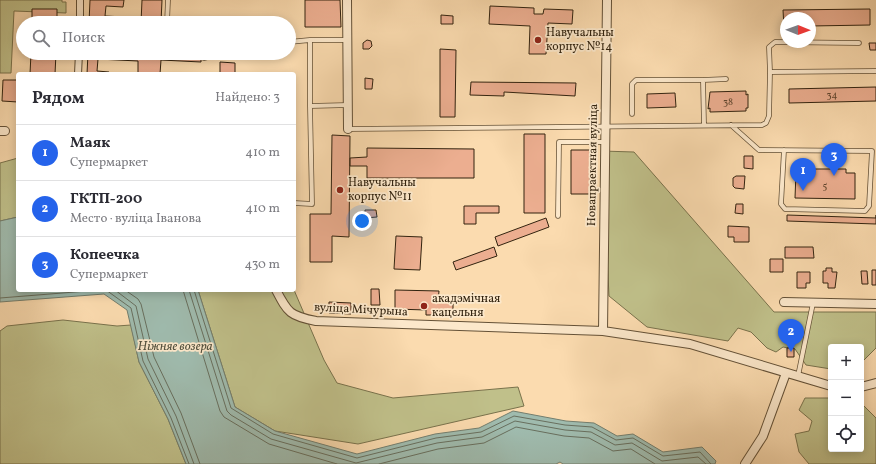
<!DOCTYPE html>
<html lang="ru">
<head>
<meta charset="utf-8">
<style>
	:root { --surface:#fff; --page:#f7f7f7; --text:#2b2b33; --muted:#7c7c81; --line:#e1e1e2; --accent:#2563eb }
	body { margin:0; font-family:Vollkorn,serif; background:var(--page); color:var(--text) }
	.controls { position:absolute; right:12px; bottom:12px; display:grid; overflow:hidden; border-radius:4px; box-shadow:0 2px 10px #0003 }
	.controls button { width:36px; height:36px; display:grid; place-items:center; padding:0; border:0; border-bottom:1px solid var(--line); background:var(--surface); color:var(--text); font:20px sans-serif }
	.compass { position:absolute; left:780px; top:12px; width:36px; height:36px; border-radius:50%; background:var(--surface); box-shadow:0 2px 10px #0003; rotate:91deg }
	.you { position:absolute; left:362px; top:221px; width:14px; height:14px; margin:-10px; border:3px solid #fff; border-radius:50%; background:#1a73e8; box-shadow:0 0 0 6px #1a73e833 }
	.badge { display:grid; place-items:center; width:26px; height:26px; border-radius:50%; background:var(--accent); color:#fff; font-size:13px; font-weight:700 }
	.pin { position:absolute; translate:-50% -33px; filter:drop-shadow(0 1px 2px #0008) }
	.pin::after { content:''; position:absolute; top:21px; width:14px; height:12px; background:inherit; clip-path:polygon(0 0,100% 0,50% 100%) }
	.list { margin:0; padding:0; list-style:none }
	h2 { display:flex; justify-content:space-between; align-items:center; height:52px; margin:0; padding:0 16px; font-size:17px }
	h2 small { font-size:13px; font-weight:400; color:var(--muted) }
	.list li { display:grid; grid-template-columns:26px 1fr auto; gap:12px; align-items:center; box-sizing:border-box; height:56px; padding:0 16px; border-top:1px solid var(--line) }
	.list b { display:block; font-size:15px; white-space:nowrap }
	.list p { margin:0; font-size:13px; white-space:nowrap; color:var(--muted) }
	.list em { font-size:13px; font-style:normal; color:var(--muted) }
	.icon { flex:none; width:22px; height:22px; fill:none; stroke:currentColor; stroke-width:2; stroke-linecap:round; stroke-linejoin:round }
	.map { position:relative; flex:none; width:876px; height:464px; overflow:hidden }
	.search { position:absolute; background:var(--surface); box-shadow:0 2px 10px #0003; left:16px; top:16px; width:280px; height:44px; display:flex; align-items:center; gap:10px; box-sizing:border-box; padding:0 14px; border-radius:22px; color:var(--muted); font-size:15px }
	.panel { position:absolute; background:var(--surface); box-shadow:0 2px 10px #0003; left:16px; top:72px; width:280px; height:220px; border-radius:4px }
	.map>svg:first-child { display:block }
</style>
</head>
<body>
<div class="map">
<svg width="876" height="464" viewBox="0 0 876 464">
	<rect width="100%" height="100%" fill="#fbdbaf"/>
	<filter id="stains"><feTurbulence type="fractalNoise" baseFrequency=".005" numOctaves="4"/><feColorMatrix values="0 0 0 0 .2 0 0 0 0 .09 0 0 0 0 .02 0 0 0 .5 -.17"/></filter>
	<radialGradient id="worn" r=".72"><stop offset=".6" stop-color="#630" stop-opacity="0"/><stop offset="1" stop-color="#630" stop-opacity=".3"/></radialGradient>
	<!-- green -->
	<path fill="#c0c08a" stroke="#79724c" d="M0 0H62V2H66V13L14 11 11 73H0Z
		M602 151 634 152 774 312H876V348L861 363V347H831V369L806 365 795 349 783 347 776 352 767 348 751 332 738 328 728 341 647 327 609 296Z
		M18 158V217L0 221V163Z
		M198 290H294L324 360 337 383 393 398 518 387 524 406 358 444 275 431 235 407Z
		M63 320 117 326 131 325 139 362 168 419 186 464H0V331L7 326Z
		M805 398H831V449H861V403L876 418V464H809L799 452 795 434 809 431 812 421 799 410Z"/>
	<!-- water -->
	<path fill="#9fbbae" stroke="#737e6e" d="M18 217V290H198L235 407 275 431 357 454 435 434 479 428 513 411 566 421 594 423 617 436 633 434 663 452 702 447 716 461 715 464H563L560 462 556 464H186L168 419 139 362 127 310 104 294 0 302V221Z"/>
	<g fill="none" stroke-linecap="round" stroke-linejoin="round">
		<!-- shore -->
		<path stroke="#686f5e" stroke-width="1" d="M106 290 131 308 143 361 171 418 189 464
			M115 290 136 306 148 359 176 416 194 464
			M125 290 138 299 141 304 154 357 181 413 200 464
			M183 290 220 411 224 417 269 444 337 464
			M189 290 227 411 231 415 271 439 356 463 437 443 482 437 515 421 565 430 591 432 615 445 632 443 662 461 698 457 706 464
			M194 290 231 408 273 434 357 458 436 438 481 432 514 416 565 425 592 427 616 440 633 438 663 456 700 452 711 464
			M0 298 100 290
			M379 464 438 449 484 443 516 427 564 436 589 438 613 451 631 449 655 464"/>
	</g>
	<!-- building -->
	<path fill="#ecae90" stroke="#32230f" d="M90 0H124L123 7 106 6 105 16 124 17V23H89Z
		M142 0H162L161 23H141Z
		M305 0H340L341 27H305Z
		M490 6 534 8V14H543L544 9 573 10 572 24 548 23 546 54H529L530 26 489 24Z
		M32 9H57V23H32Z
		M870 9V25L810 26V18H786V27H784L783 10Z
		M441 15 453 16V24H441Z
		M367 40 371 41 372 46 369 49H363V43Z
		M869 43H876V50H870Z
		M440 49 456 50 455 117H440Z
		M31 53H56L55 74H30Z
		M88 53H201V62L161 60 160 74H138V61L98 59 97 71 109 72V74H87Z
		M220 62 235 63V74H220Z
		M365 78 373 79 372 89H365Z
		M3 80H18V102L2 101Z
		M471 82 576 83 575 96 504 92V96L470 95Z
		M876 87V101L789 103V89Z
		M746 91V95L748 94V108H746V111L710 112V108L708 109 710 92Z
		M675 93 676 107 647 108V94Z
		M524 134H545V213H524Z
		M332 135 350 136 349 237 332 236V262H310V214H331Z
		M367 148 474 149V178H367V166H350V158L367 157Z
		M571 150H590V194H571Z
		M744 156H753V169L744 168Z
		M802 169H846V173H855V199L795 198 796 172H802Z
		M736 176H745L744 189 735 188 733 186V178Z
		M736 204H743V214L735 213Z
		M464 206H499V213H476V224H464Z
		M365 210H376L377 217 365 218Z
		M787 215 876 218V215V224L787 221Z
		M546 218 549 227 498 246 495 237Z
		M728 226 749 227V242H734V237H728Z
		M396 236 422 237 420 270 394 269Z
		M494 247 497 256 456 270 453 262Z
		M785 247H813L814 258H785Z
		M770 259H783V272H770Z
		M826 268H832V272H837L835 288H828V283H823V271H826Z
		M872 270H876V285H872Z
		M861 271H867L868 284H862Z
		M797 272H810V283H806V288H797Z
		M371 289H379L380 305H371Z
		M395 290 439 291 438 302H453V315H426V310L395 309Z
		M329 302 351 303V314L329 313Z
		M787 348H794V357H787Z"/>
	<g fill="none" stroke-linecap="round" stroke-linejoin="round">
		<!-- service casing -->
		<g stroke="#645137" stroke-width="5.5">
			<path id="service" d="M167 23 168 0
				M289 42 310 40
				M204 53V58L223 53
				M770 72 769 47 775 42 859 43
				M310 106V40H347
				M632 114V84L636 80H703
				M704 125 703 80 726 79
				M731 125 759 150 872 151 869 206 865 211 785 209 781 204 784 150
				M348 129 762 125 766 123 769 116 770 72 876 71
				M294 203 312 204 310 106 348 105
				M558 216 559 142H605
				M798 376 813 303"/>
		</g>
		<!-- pedestrian casing -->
		<g stroke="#645137" stroke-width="8">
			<path id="pedestrian" d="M80 23V0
				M78 74 79 53"/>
		</g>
		<!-- minor casing -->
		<g stroke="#645137" stroke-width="10">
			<path id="minor" d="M347 0 348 129
				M0 131H5
				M276 290C288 313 290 316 316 321L603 331 690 344 831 386
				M784 302 876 304
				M603 331 607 0
				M861 387 876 383
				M745 464 763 436 786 373"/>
		</g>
		<!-- service -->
		<use href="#service" stroke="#fce8cb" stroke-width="4"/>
		<!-- pedestrian -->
		<use href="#pedestrian" stroke="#fce8cb" stroke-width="6"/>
		<!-- minor -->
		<use href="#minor" stroke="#fce8cb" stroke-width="8"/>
	</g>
	<!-- markers -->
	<g fill="#8f2418" stroke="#fce8cb" stroke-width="1.5">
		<circle cx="538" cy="40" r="4"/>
		<circle cx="340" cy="190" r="4"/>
		<circle cx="424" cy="306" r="4"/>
	</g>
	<g text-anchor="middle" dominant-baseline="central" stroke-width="3.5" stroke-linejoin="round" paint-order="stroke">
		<!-- number labels -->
		<g font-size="10" fill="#60462f">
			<text x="832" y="95">34</text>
			<text x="728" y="102">38</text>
			<text x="825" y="186">5</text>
		</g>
		<!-- poi labels -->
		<g font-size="12" fill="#32230f" stroke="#fce8cb" text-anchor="start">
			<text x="546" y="33">Навучальны<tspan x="546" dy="14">корпус №14</tspan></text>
			<text x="348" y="183">Навучальны<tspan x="348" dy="14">корпус №11</tspan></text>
			<text x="432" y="299">акадэмічная<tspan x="432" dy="14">кацельня</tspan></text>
		</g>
		<!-- street labels -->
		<g font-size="12" fill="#32230f" stroke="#fce8cb">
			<text transform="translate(593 165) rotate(-89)">Новапраектная вуліца</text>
			<text transform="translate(361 310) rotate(3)">вуліца Мічурына</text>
		</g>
		<!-- water labels -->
		<g font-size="13" font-style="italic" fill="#53513f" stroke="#fce8cb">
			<text x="175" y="347">Ніжняе возера</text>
		</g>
	</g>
	<rect width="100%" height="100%" filter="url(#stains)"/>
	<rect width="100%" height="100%" fill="url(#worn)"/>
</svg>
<div class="controls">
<button>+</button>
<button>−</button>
<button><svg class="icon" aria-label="locate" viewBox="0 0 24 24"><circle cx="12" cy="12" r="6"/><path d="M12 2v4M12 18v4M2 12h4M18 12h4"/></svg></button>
</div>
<svg class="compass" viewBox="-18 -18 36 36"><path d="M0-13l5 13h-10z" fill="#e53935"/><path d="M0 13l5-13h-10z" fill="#7c7c81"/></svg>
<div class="you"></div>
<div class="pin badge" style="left:803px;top:191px">1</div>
<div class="pin badge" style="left:791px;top:352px">2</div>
<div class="pin badge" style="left:834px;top:176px">3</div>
<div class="search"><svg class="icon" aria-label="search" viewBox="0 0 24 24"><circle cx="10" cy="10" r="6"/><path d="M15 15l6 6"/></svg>Поиск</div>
<section class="panel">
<h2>Рядом<small>Найдено: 3</small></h2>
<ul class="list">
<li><span class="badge">1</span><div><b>Маяк</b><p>Супермаркет</p></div><em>410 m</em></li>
<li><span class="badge">2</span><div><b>ГКТП-200</b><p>Место · вуліца Іванова</p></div><em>410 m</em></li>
<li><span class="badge">3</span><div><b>Копеечка</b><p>Супермаркет</p></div><em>430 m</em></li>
</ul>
</section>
</div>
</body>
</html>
